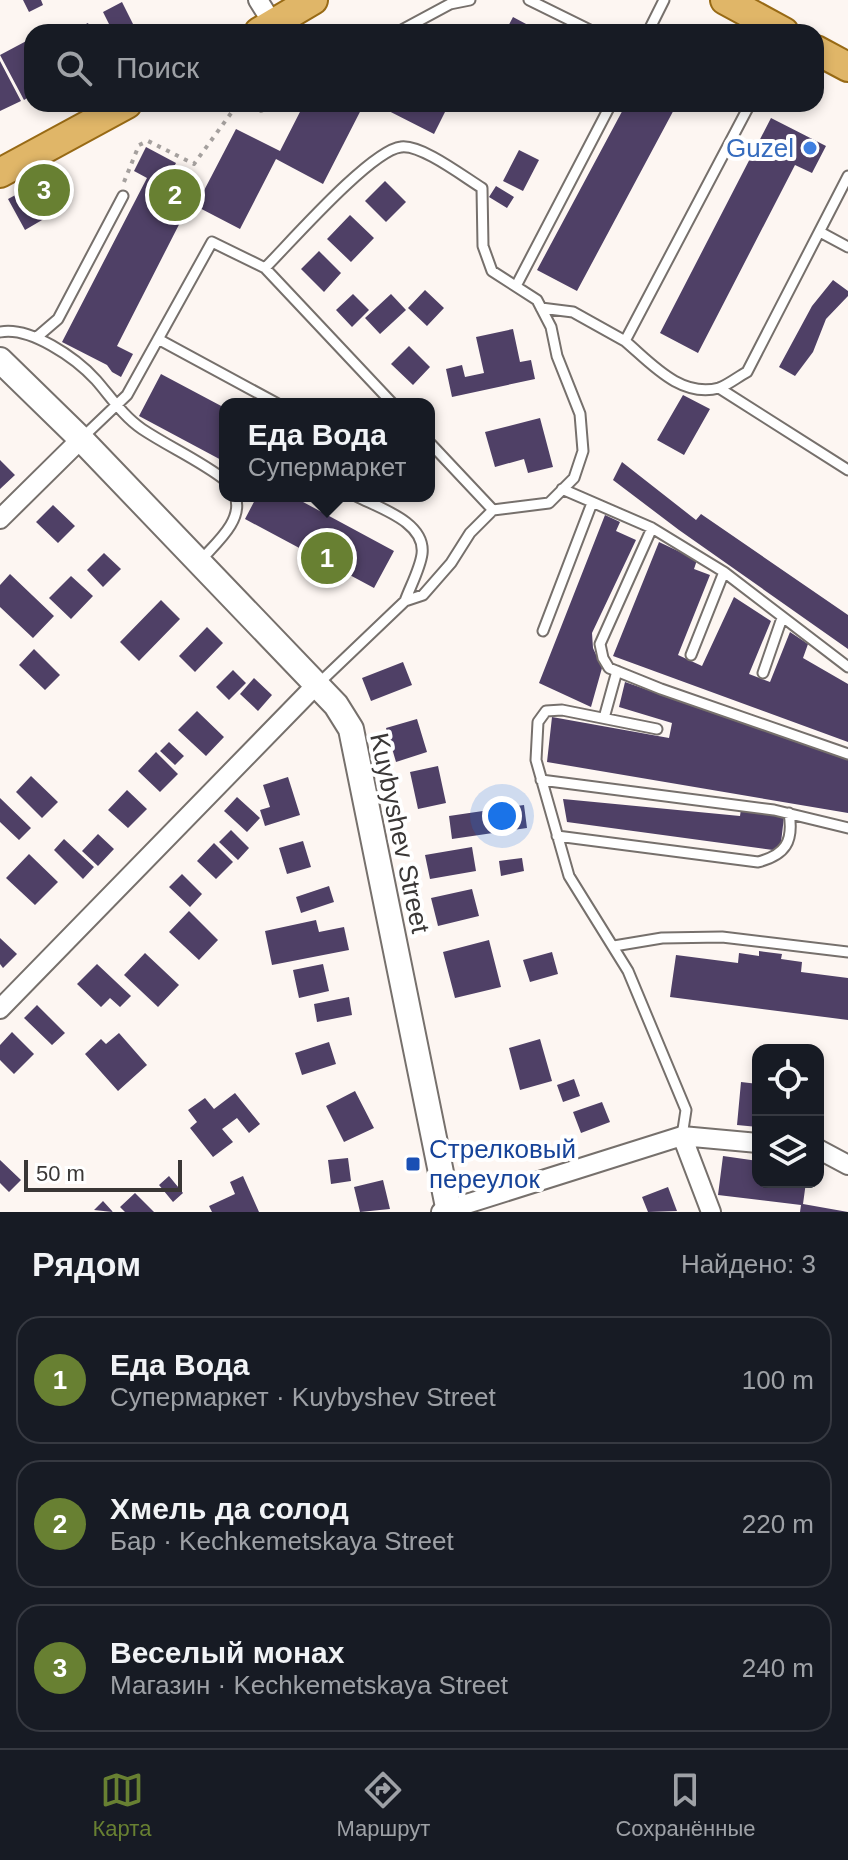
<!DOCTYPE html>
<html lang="ru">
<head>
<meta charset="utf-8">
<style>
	:root { --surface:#171b24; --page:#242831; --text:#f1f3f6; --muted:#9ea1a6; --line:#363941; --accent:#688032 }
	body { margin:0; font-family:Arial,sans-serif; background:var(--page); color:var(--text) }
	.controls { position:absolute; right:24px; bottom:24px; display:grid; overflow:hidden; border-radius:16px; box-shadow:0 4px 12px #0003 }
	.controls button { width:72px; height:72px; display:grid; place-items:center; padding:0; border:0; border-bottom:2px solid var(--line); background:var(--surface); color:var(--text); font:40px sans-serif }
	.scale { position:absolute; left:24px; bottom:20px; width:158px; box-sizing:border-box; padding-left:8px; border:4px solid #3a3736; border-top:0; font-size:22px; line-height:28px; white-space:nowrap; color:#3a3736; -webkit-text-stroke:6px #fff; paint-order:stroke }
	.you { position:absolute; left:502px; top:816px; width:28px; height:28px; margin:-20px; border:6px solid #fff; border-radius:50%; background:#1a73e8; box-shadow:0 0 0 12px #1a73e833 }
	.badge { display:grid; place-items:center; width:52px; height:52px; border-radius:50%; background:var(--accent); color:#fff; font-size:26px; font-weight:700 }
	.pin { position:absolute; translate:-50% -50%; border:4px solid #fff; box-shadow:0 2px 8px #0006 }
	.popup { position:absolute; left:219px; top:398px; width:216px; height:104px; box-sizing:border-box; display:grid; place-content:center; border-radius:16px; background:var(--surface); filter:drop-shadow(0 2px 6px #0005); font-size:26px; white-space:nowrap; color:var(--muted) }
	.popup b { font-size:30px; color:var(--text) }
	.popup::after { content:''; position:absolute; left:50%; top:100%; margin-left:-16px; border:16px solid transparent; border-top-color:var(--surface) }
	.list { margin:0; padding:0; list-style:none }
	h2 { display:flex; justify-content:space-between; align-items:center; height:104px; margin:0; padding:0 32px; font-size:34px }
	h2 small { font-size:26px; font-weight:400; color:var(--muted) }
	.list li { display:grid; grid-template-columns:52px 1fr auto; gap:24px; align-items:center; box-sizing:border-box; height:128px; margin:0 16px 16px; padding:0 16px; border:2px solid var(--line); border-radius:24px }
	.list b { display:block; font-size:30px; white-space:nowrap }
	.list p { margin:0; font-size:26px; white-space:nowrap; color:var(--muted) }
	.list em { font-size:26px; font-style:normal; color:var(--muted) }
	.icon { flex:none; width:44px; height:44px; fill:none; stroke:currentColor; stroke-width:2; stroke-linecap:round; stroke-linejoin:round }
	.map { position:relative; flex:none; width:848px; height:1212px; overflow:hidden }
	.search { position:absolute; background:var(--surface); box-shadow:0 4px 12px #0003; left:24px; right:24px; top:24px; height:88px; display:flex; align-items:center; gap:20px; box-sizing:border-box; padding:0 28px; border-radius:24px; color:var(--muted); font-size:30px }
	.sheet { height:536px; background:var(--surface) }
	nav { display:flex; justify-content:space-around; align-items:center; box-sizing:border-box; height:112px; border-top:2px solid var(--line); background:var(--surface); font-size:22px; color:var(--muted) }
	nav a { display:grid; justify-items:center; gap:4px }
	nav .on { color:var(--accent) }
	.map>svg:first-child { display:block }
</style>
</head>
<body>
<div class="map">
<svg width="848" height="1212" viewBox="0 0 848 1212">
	<rect width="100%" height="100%" fill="#fdf6f2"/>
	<!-- building -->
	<path fill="#4f4066" d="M23 0H41L43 5 29 12Z
		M122 2 134 26 123 32H113L103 12Z
		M513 17 541 32H505Z
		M88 23 92 32H69Z
		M32 38V95L24 100 0 55Z
		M0 61 21 101 0 111Z
		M304 104H364L323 184 276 159 240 229 190 203 117 346 133 354 121 377 112 372 107 365 62 342 147 178 134 171 146 147 176 163 165 184 198 202 236 129 280 151Z
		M375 104H449L434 134Z
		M626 104H677L577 291 537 270Z
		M771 118 826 146 812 173 795 165 698 353 660 333Z
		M519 150 539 160 523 191 503 181Z
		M385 181 406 202 386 222 365 201Z
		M34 185 54 186 66 206 25 230 8 199Z
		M496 186 514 197 507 208 489 197Z
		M350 215 374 238 351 262 327 239Z
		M319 251 341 273 324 292 301 269Z
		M833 280 848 291V296L826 319 813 352 795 376 779 367 812 306Z
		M425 290 444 308 427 326 408 308Z
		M353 294 369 310 352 327 336 310Z
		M391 294 406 310 380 334 365 318Z
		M513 329 520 362 531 360 535 379 452 397 446 369 462 365 465 377 484 373 476 337Z
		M409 346 430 367 413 385 391 364Z
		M161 374 225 408V462L139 416Z
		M683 395 710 409 684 455 657 440Z
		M540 418 553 467 528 473 524 459 495 467 485 432Z
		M0 460 15 475 0 489Z
		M622 462 696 520 701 514 848 615V649L679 530 613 480Z
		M257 496H292L394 551 374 588 245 519Z
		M53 505 75 526 58 543 36 522Z
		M605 515 620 522 616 531 636 540 592 633 593 648 602 668 591 707 539 683Z
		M659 542 697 560 694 569 710 575 678 655 702 666 734 597 771 621 749 674 770 682 790 632 808 644 803 658 848 684V742L613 656Z
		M104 553 121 569 103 587 87 570Z
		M10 574 54 616 33 638 0 607V585Z
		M71 576 93 596 71 619 49 598Z
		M161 600 180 619 139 661 120 642Z
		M207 627 223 643 195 672 179 656Z
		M34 649 60 675 45 690 19 665Z
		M403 662 412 685 371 701 362 678Z
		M233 670 246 683 229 700 216 687Z
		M254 678 272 695 258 711 240 694Z
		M625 682 848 760V813L547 762 552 717 669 738 672 723 619 707Z
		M197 711 224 737 206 756 178 730Z
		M417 719 427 752 396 762 386 728Z
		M169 742 184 756 175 765 160 751Z
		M156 752 178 774 160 792 138 771Z
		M438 766 446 803 418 809 410 772Z
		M31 776 58 802 42 818 16 792Z
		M288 777 300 815 265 826 260 810 270 807 263 785Z
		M127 790 147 809 128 828 108 810Z
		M237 797 260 818 247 832 224 811Z
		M0 798 31 828 19 840 0 822Z
		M563 799 740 816 741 809 784 817 780 851 567 822Z
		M524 805 527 828 452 839 449 816Z
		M231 830 249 848 238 860 219 842Z
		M98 834 114 849 98 866 82 851Z
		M64 839 94 867 83 879 54 850Z
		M303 841 311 867 287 874 279 848Z
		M214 843 233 862 216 879 197 861Z
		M472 847 476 871 430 879 425 855Z
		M29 854 58 882 35 905 6 878Z
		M522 858 524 871 501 876 499 861Z
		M182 874 202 894 190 907 169 887Z
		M329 886 334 902 301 913 296 897Z
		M472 889 479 916 438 926 431 898Z
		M189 911 218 940 199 960 169 932Z
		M316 920 319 932 344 927 349 950 272 965 265 931Z
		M0 938 17 954 3 968 0 964Z
		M489 940 501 987 455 998 443 952Z
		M759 951 782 954 781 959 802 962 801 972 848 978V1020L670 997 676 955 738 963 739 953 759 956Z
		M552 952 558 974 530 982 523 960Z
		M145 953 179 985 158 1007 124 975Z
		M97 964 131 996 120 1007 110 998 101 1007 77 984Z
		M323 964 329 991 299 998 293 970Z
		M349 997 352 1015 317 1022 314 1004Z
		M37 1005 65 1033 52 1045 24 1018Z
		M12 1032 34 1054 14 1074 0 1060V1045Z
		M119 1033 147 1065 118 1091 85 1054 101 1039 106 1044Z
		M540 1039 552 1081 520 1090 509 1048Z
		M329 1042 336 1064 302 1075 295 1053Z
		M574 1079 580 1096 563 1102 557 1085Z
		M741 1082 758 1084V1127L737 1125Z
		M355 1091 374 1128 344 1142 326 1106Z
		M235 1093 260 1124 249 1133 237 1118 222 1129 233 1142 213 1157 190 1128 197 1122 188 1110 205 1098 214 1109Z
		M602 1102 610 1122 581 1133 573 1112Z
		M723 1156 758 1161V1182H806L803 1204 848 1212H800L801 1205 718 1195Z
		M348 1158 351 1181 331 1184 328 1160Z
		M0 1160 21 1180 9 1192 0 1183Z
		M169 1176 183 1193 173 1202 159 1185Z
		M243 1176 259 1212H212L209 1206 235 1194 230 1182Z
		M383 1180 390 1209 360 1212 354 1187Z
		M668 1187 677 1211 648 1212 642 1197Z
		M135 1193 154 1212H125L120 1207Z
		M103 1201 113 1212 94 1210Z"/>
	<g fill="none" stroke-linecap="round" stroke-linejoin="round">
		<!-- lane casing -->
		<g stroke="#76706c" stroke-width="13">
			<path id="lane" d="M529 0 594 32
				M398 32 450 4 470 0
				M648 32 664 0
				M252 104 261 106 264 104
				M750 104 625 341C651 363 680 398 719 388 728 385 739 376 747 372L848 176
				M820 232 848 247
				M265 268 393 404
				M516 286 611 104
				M541 308 573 312 625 341
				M0 332C30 326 76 358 96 380 110 396 123 416 142 429 169 447 199 460 225 480
				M37 337 58 319 123 196
				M158 339 278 404
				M719 388 848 470
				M83 437 127 395 212 242 265 268C289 244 371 150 401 147 421 144 464 177 482 188L483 246 492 271 537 300 551 327 557 356 580 414 583 451 574 478 549 503 493 510 470 533 451 563 423 595 405 601 317 685
				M429 442 493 510
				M562 489 652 528 724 572 848 667
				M356 496C379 508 426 522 422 554 420 569 410 587 405 601
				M652 528 600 644 603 658 609 668 661 689 848 754
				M201 560C216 543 244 520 235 496
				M543 631 592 503
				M691 655 724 572
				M763 673 782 618
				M604 718 617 671
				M657 729 562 710 546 711 538 722 536 760 569 876 628 971 686 1110 682 1136
				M541 780 774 810 848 828
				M557 836 758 862C785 855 794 842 789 813
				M614 946 662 938 722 937 848 952"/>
		</g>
		<!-- street casing -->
		<g stroke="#76706c" stroke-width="22">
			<path id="street" d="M258 0 273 24
				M0 519 81 439
				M0 1009 316 685
				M682 1136 711 1212
				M818 1149 848 1165
				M441 1212 682 1136 758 1143"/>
		</g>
		<!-- secondary casing -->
		<g stroke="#76706c" stroke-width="28">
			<path id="secondary" d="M0 360 81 439 336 705 351 729 449 1212"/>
		</g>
		<!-- primary casing -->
		<g stroke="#986a15" stroke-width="32">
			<path id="primary" d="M725 0 784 32
				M259 32 313 0
				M816 50 848 67
				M0 173 127 104"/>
		</g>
		<!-- path -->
		<path stroke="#a5a09e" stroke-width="4" stroke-dasharray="4 6" stroke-linecap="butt" d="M124 182 139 145 148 141 194 164 237 105"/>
		<!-- lane -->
		<use href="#lane" stroke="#fff" stroke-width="9"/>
		<!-- street -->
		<use href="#street" stroke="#fff" stroke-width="18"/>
		<!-- secondary -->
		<use href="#secondary" stroke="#fff" stroke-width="24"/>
		<!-- primary -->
		<use href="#primary" stroke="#e0b668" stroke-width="28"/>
	</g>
	<!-- markers -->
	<circle fill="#3f7fe0" stroke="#fff" stroke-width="3" cx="810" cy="148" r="8"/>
	<rect fill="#1a4fb4" stroke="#fff" stroke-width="3" x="405" y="1156" width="16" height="16" rx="4"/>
	<g text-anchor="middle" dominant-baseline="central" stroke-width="8" stroke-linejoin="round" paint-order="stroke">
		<!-- shop labels -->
		<g font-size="26" fill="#366cbe" stroke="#fff" text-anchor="end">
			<text x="794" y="148">Guzel</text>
		</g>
		<!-- street labels -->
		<g font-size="26" fill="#3a3736" stroke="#fff">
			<text transform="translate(400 833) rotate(78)">Kuybyshev Street</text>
		</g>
		<!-- transit labels -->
		<g font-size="26" fill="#164399" stroke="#fff" text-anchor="start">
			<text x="429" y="1149">Стрелковый<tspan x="429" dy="30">переулок</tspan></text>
		</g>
	</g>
</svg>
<div class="controls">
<button><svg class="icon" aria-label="locate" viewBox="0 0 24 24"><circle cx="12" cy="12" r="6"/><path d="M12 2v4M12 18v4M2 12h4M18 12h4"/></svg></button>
<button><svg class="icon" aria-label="layers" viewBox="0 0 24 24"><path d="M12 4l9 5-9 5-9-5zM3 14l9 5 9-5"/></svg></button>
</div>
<div class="scale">50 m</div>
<div class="you"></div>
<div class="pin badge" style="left:327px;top:558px">1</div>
<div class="popup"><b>Еда Вода</b>Супермаркет</div>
<div class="pin badge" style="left:175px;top:195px">2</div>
<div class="pin badge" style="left:44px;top:190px">3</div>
<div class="search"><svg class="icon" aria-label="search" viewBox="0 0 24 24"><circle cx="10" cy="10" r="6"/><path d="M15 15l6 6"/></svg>Поиск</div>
</div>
<section class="sheet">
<h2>Рядом<small>Найдено: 3</small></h2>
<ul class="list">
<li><span class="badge">1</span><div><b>Еда Вода</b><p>Супермаркет · Kuybyshev Street</p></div><em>100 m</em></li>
<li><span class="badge">2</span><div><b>Хмель да солод</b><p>Бар · Kechkemetskaya Street</p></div><em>220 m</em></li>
<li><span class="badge">3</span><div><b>Веселый монах</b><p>Магазин · Kechkemetskaya Street</p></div><em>240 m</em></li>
</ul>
</section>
<nav>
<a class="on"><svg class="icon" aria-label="map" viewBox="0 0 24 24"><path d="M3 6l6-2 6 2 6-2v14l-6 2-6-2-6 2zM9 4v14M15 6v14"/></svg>Карта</a>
<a><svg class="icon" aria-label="directions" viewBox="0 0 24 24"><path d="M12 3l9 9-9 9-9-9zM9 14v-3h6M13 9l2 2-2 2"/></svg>Маршрут</a>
<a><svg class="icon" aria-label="saved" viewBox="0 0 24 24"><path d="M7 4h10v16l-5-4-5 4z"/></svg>Сохранённые</a>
</nav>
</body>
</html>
